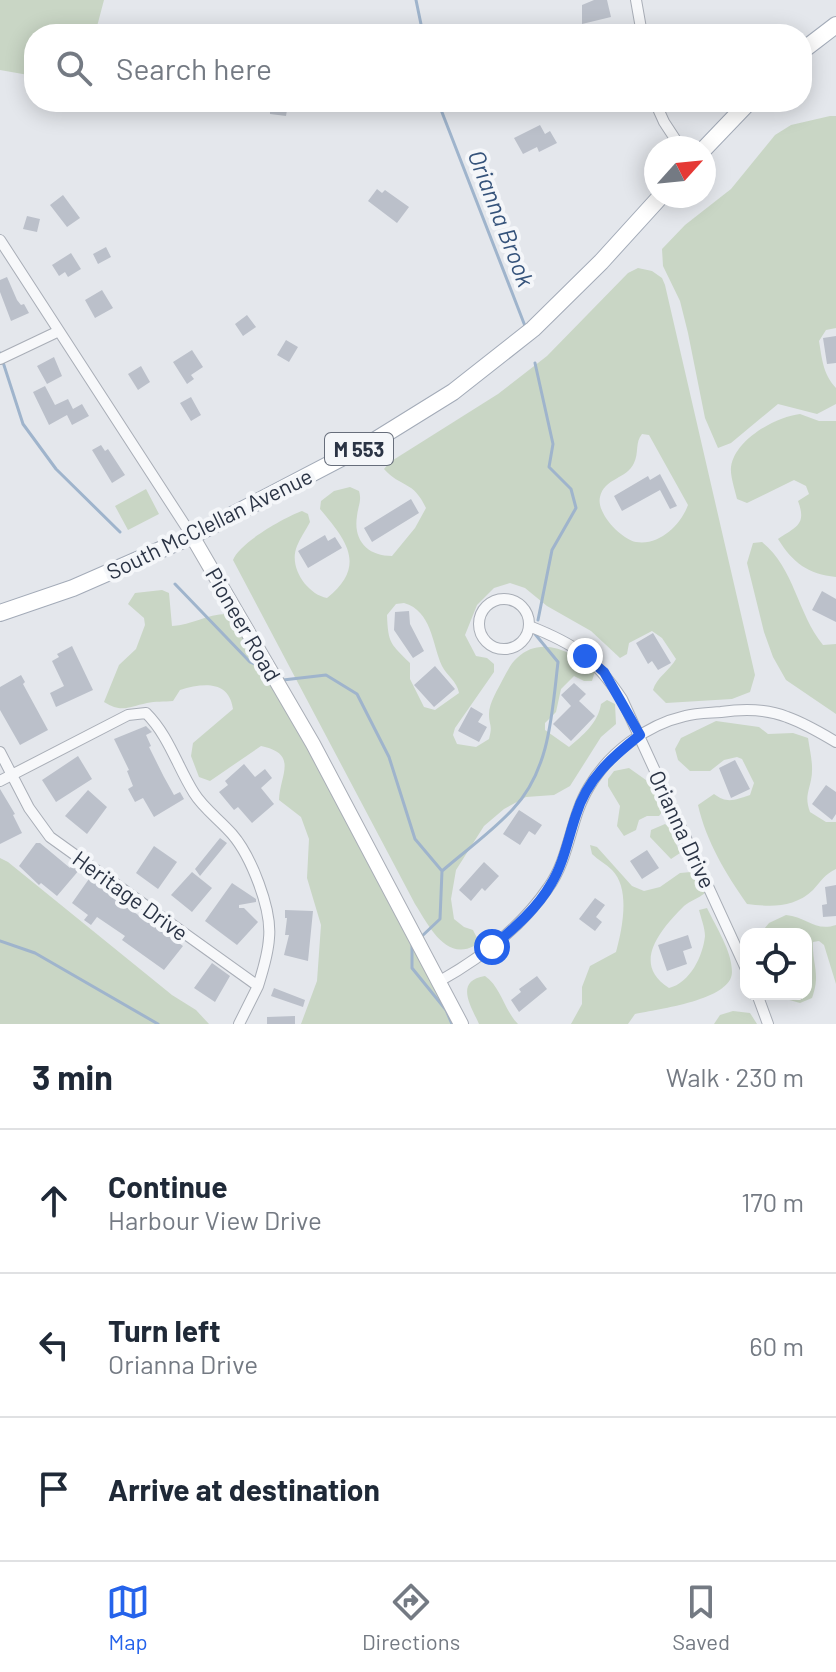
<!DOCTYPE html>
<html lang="en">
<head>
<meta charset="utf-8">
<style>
	:root { --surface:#fff; --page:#f2f2f3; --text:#1f2937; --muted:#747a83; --line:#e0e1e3; --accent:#2563eb }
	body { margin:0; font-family:Barlow,sans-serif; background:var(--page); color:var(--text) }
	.controls { position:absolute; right:24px; bottom:24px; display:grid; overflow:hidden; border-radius:16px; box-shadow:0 4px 20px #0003 }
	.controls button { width:72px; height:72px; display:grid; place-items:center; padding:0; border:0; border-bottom:2px solid var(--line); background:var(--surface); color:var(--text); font:40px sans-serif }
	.compass { position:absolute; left:644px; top:136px; width:72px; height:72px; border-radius:50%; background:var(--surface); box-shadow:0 4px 20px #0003; rotate:63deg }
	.stop { position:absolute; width:24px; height:24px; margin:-18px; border:6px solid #2563eb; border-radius:50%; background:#fff }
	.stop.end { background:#2563eb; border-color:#fff; box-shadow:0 2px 8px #0008 }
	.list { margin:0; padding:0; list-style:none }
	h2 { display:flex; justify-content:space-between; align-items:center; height:104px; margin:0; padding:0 32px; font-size:34px }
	h2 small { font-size:26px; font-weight:400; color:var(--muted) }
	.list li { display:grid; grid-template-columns:52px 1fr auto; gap:24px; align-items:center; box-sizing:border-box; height:144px; padding:0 32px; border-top:2px solid var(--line) }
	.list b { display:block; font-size:30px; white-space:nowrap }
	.list p { margin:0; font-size:26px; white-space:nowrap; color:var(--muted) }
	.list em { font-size:26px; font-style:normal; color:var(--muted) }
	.icon { flex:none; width:44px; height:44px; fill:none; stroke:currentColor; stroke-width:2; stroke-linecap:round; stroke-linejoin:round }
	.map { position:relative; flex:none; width:836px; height:1024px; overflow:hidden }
	.search { position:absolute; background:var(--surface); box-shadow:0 4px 20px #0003; left:24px; right:24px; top:24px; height:88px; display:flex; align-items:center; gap:20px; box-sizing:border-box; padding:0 28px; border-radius:32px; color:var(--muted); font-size:30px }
	.sheet { height:536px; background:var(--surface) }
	nav { display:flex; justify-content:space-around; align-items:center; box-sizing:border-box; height:112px; border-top:2px solid var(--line); background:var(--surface); font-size:22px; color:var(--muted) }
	nav a { display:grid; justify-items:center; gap:4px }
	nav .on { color:var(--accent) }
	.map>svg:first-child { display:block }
</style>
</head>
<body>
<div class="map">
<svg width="836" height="1024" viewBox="0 0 836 1024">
	<rect width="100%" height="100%" fill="#e4e7ec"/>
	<!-- green -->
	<path fill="#c9d6c5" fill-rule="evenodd" d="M0 0H104L95 34H34V76L0 70Z
		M830 116H836V328L826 330 819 341C822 359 823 374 836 388V404L817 414 778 404 731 443 718 448 705 418 688 333 680 301 663 266 662 249 685 225 731 189 775 135 791 125Z
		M638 268 652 271 662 278 665 285 755 675 750 692 732 699 666 703 653 690C656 678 670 670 676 659L662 638 652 631 629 643 627 654 620 658 591 631 547 606 525 588 510 583 494 588 477 605 465 635 476 656 487 658 494 664V672L455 728 453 735 457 744 476 747 489 739C493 724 489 726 489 714 489 703 498 689 503 679 507 672 511 663 517 658 542 634 574 653 595 671L592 681H584L574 676 561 689 556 712 545 723V730L569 747C583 735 598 723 601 704L607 700 615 704 616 724 601 737 570 786 554 795 526 797 504 809 484 826 456 870 451 899 454 919 464 927 473 930 477 938 474 946C445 961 428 924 415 904L233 560C239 543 285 517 302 511L308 514 310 522C306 530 300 538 297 546 288 567 307 594 327 598 367 566 347 541 320 509L321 501 334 491 350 487 359 491C362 501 358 506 357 516 353 541 368 556 392 556L415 528 426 508C413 480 401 488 384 469L390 462 498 394 547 356 628 273ZM642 434 649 435 688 505C681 524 660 546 636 542 621 539 596 513 600 497 604 478 627 479 634 463 639 453 635 442 642 434ZM404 603C432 611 432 644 442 666 447 676 457 681 459 693L435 710 424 707 410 679V663C391 644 388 644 387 615L396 604Z
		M800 414 819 421H836V577C808 574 793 563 778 539 796 527 807 525 798 501L809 494 806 486 794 480 747 503 737 499C735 490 730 476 731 467 735 439 776 417 800 414Z
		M146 489 159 514 128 530 115 506Z
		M762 542C795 569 797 613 823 645L836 644V714L786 680 773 657 764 632 747 563 753 543Z
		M162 590 169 593 172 626C193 625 208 613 229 614L256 652 456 1024H301L317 981 321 925 307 878 309 839 301 817 279 800C280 774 299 754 261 746L210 781 199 777 191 756 193 743 233 709C229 680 203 683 180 690L173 701C164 702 155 701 147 703 128 707 122 713 104 702L119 665 136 649 145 625 144 618 128 604 135 593Z
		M716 721 759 727 768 734 793 733 808 738C810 752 814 766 811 780 808 794 805 798 810 812L826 822H836V869C825 874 821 881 813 890 794 908 771 907 747 904 726 874 706 841 698 805L714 794C727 804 735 800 750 795L754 783 742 759 737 757 724 760 710 771H690L678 760 675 749 681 738Z
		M629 768 653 785 663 811 659 816H647L639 820 636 830 624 836 617 826 620 806 608 786V779L614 771Z
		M665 824 669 827 680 853 671 859 650 837 651 830Z
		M590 845 597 847 632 886 644 891 660 887 680 873 691 872 699 879 705 893C699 898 690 901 684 906 660 930 631 964 669 988 690 983 703 956 705 936 705 928 701 918 699 910L707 908C716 927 732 951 732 972 732 1000 658 1009 635 1014L628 1024H571L582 1004V987L590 966 616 952C622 930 631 889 612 870 606 864 598 860 592 854Z
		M0 858 8 862 172 995 196 1010 209 1024H0Z
		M786 915C807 917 815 932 836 925V984L824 945 819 941 813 942C812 965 821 973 812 998L800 1003 786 999 783 994H806V934H760L769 923Z
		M485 976C501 987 504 1010 518 1024H479C471 1006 454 981 485 976Z
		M733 1011 750 1013 757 1024H714L720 1015Z"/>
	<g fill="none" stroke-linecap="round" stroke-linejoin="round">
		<!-- stream -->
		<path stroke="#9fb4cc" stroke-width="3" d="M416 0 423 34
			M438 102 525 326
			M0 353 23 424 56 469 120 532
			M535 363 553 444 549 467 571 489 576 508 552 550 538 620
			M175 584 250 662 261 667
			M283 680 326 675 357 694 389 757 415 839 442 871
			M421 937 440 919 442 871C465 851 492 832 513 809 550 770 552 713 558 662L535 634
			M0 941 35 953 158 1024
			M412 945V968L446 1010 452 1024"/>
	</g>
	<!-- building -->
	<path fill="#bbc0ca" d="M594 0H607L611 17 582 24V5Z
		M270 102H297L295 111 287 110 286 116 270 114Z
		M540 125 545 134 550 131 557 143 539 152 537 147 523 154 514 138Z
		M377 189 382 193 385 190 409 207 397 223 368 201Z
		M63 195 80 218 67 227 50 205Z
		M27 216 40 219 37 232 23 229Z
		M106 247 111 257 98 264 93 254Z
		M71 253 81 269 68 277 65 272 59 276 52 265Z
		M7 277 17 300 21 305 24 304 29 313 11 321 0 292V280Z
		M102 290 113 308 95 318 85 300Z
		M247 315 256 327 243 336 235 324Z
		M836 336V363L827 364 823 338Z
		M286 340 298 347 289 362 277 355Z
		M192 350 203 367 191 375 194 379 187 384 173 362Z
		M54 357 62 376 47 384 37 366Z
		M141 366 150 382 138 390 128 374Z
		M45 386 55 405 68 399 73 409 82 404 89 416 72 425 67 415 49 425 33 392Z
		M191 397 201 415 191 421 180 403Z
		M101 445 105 451 108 449 125 475 112 483 92 450Z
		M660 474 677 506 670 509 660 490 622 511 614 496 648 476 650 480Z
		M411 499 419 513 372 542 364 528Z
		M325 535 328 541 335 537 342 548 308 568 298 551Z
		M822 591 836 599V622L812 610Z
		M409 611 410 624 424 651 413 658 394 630 395 612Z
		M653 633 671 663 658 670 652 661 648 664 636 643Z
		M72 646 93 690 56 707 50 693 64 686 52 661 59 657 57 654Z
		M435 666 455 689 434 707 414 685Z
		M21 675 25 682 23 684 48 730 20 745 0 710V687Z
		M574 683 586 694 579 701 595 716 571 741 553 724 571 706 561 695Z
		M471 707 483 714 478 722 487 727 479 742 458 731Z
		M146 726 152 732 146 735 151 746 149 747 164 777 174 795 180 792 184 799 154 817 143 798 135 802 128 789 133 786 127 771 129 770 114 739Z
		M78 756 92 779 56 802 42 780Z
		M735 760 750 789 731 798 719 768Z
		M244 764 255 777 265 769 272 778 261 788 274 804 252 823 238 807 234 810 219 792 228 785 225 781Z
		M826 785 836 792V814L832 820 812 804Z
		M0 789 15 814 13 815 22 833 0 844Z
		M88 790 107 807 87 834 65 816Z
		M519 810 542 825 535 835 529 831 520 845 503 834Z
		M220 838 227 843 200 876 195 869Z
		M36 843H40L70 868 73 864 80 869 57 896 41 883 39 885 19 866Z
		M154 846 177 862 158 889 136 873Z
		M647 850 659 868 642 879 630 861Z
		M484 862 499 876 485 891 482 888 471 901 459 890Z
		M192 872 212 888 192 912 171 895Z
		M91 876 112 897 183 946 164 970 122 940 125 936 97 917 91 925 84 920 88 915 72 903Z
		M232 883 256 899V902L239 905V908H244L258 922 237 945 205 921Z
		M836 885V916L823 917 822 905 827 904 825 887Z
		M595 898 605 905 596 917 602 922 595 931 579 919Z
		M285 910 313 911 308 961 284 955 289 935H285L287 918H285Z
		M688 935 692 948 683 951 687 964 667 971 658 945Z
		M212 963 230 976 215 1002 194 988Z
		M537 976 547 989 519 1012 511 1000 521 992 519 989Z
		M274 988 305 1000 303 1007 271 996Z
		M295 1016V1024H267V1017Z"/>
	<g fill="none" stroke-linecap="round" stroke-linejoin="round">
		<!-- street casing -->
		<g stroke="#a9aeb7" stroke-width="12">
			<path id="street" d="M636 0 642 34
				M655 102 664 122 681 148
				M0 240 192 536
				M0 359 59 331
				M479 624a25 25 0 1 1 50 0a25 25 0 1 1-50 0Z
				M529 626C575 644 594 657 622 699L746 969
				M0 752 29 808 50 837 258 986 239 1024
				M0 781 128 715 146 713C169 736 177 766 194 793 203 808 220 820 232 834 251 856 272 909 269 938 268 955 263 970 258 986
				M438 982C481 958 520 929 548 888 570 858 570 818 589 787 609 753 646 725 685 716 696 713 709 713 721 712 742 709 767 709 787 717 804 723 821 733 836 742
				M757 994 768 1024"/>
		</g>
		<!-- secondary casing -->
		<g stroke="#a9aeb7" stroke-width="16">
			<path id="secondary" d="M192 536 313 744 461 1024"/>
		</g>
		<!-- primary casing -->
		<g stroke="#a3abb8" stroke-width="18">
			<path id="primary" d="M802 51 836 25
				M704 149 749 102
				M0 613 73 588 192 536 374 441 453 392 533 329 601 262 661 196"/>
		</g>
		<!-- street -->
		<use href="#street" stroke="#f7f8fa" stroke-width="10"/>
		<!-- secondary -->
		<use href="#secondary" stroke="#fff" stroke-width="14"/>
		<!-- primary -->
		<use href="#primary" stroke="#fff" stroke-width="16"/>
	</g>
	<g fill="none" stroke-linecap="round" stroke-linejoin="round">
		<!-- route -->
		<path stroke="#2563eb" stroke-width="10" d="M492 947C513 929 537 909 551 884 564 863 568 838 576 815 587 779 612 757 640 735L604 672 585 656"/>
	</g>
	<g text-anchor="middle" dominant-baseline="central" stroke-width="8" stroke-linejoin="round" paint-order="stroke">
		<!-- shield labels -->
		<rect fill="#f4f6f9" stroke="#676e7b" stroke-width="2" x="325" y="433" width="68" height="32" rx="6"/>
		<g font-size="20" font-weight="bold" fill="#2b3445">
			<text x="359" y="449">M 553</text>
		</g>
		<!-- street labels -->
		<g font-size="22" fill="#2b3445" stroke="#f4f6f9">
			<text transform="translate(209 523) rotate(-26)">South McClellan Avenue</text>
			<text transform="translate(244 624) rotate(60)">Pioneer Road</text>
			<text transform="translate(683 829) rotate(65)">Orianna Drive</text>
			<text transform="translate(131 895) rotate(36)">Heritage Drive</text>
		</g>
		<!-- water labels -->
		<g font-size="24" font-style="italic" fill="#34527a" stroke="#f4f6f9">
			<text transform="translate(502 218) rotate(69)">Orianna Brook</text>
		</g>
	</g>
</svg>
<div class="controls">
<button><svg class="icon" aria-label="locate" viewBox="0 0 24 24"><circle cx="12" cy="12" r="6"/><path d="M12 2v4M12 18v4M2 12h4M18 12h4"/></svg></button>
</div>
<svg class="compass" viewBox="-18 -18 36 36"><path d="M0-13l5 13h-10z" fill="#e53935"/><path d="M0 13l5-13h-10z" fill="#747a83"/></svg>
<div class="stop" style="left:492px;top:947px"></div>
<div class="stop end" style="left:585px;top:656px"></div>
<div class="search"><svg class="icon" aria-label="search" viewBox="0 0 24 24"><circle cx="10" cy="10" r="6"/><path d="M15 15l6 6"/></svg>Search here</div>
</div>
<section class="sheet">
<h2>3 min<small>Walk · 230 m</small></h2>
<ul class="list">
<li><svg class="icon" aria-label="ahead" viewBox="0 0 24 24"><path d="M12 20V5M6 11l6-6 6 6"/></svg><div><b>Continue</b><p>Harbour View Drive</p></div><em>170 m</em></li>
<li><svg class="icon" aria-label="left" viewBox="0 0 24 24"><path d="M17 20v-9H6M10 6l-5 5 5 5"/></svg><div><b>Turn left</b><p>Orianna Drive</p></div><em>60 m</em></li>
<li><svg class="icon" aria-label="arrive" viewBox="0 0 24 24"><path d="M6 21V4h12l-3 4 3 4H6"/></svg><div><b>Arrive at destination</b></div></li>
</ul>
</section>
<nav>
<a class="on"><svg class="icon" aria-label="map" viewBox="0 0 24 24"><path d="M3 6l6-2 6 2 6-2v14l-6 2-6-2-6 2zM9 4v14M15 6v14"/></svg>Map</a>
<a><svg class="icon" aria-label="directions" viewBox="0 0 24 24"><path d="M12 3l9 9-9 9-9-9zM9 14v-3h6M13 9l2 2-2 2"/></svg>Directions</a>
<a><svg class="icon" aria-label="saved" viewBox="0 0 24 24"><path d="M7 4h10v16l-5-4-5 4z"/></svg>Saved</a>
</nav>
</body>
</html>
